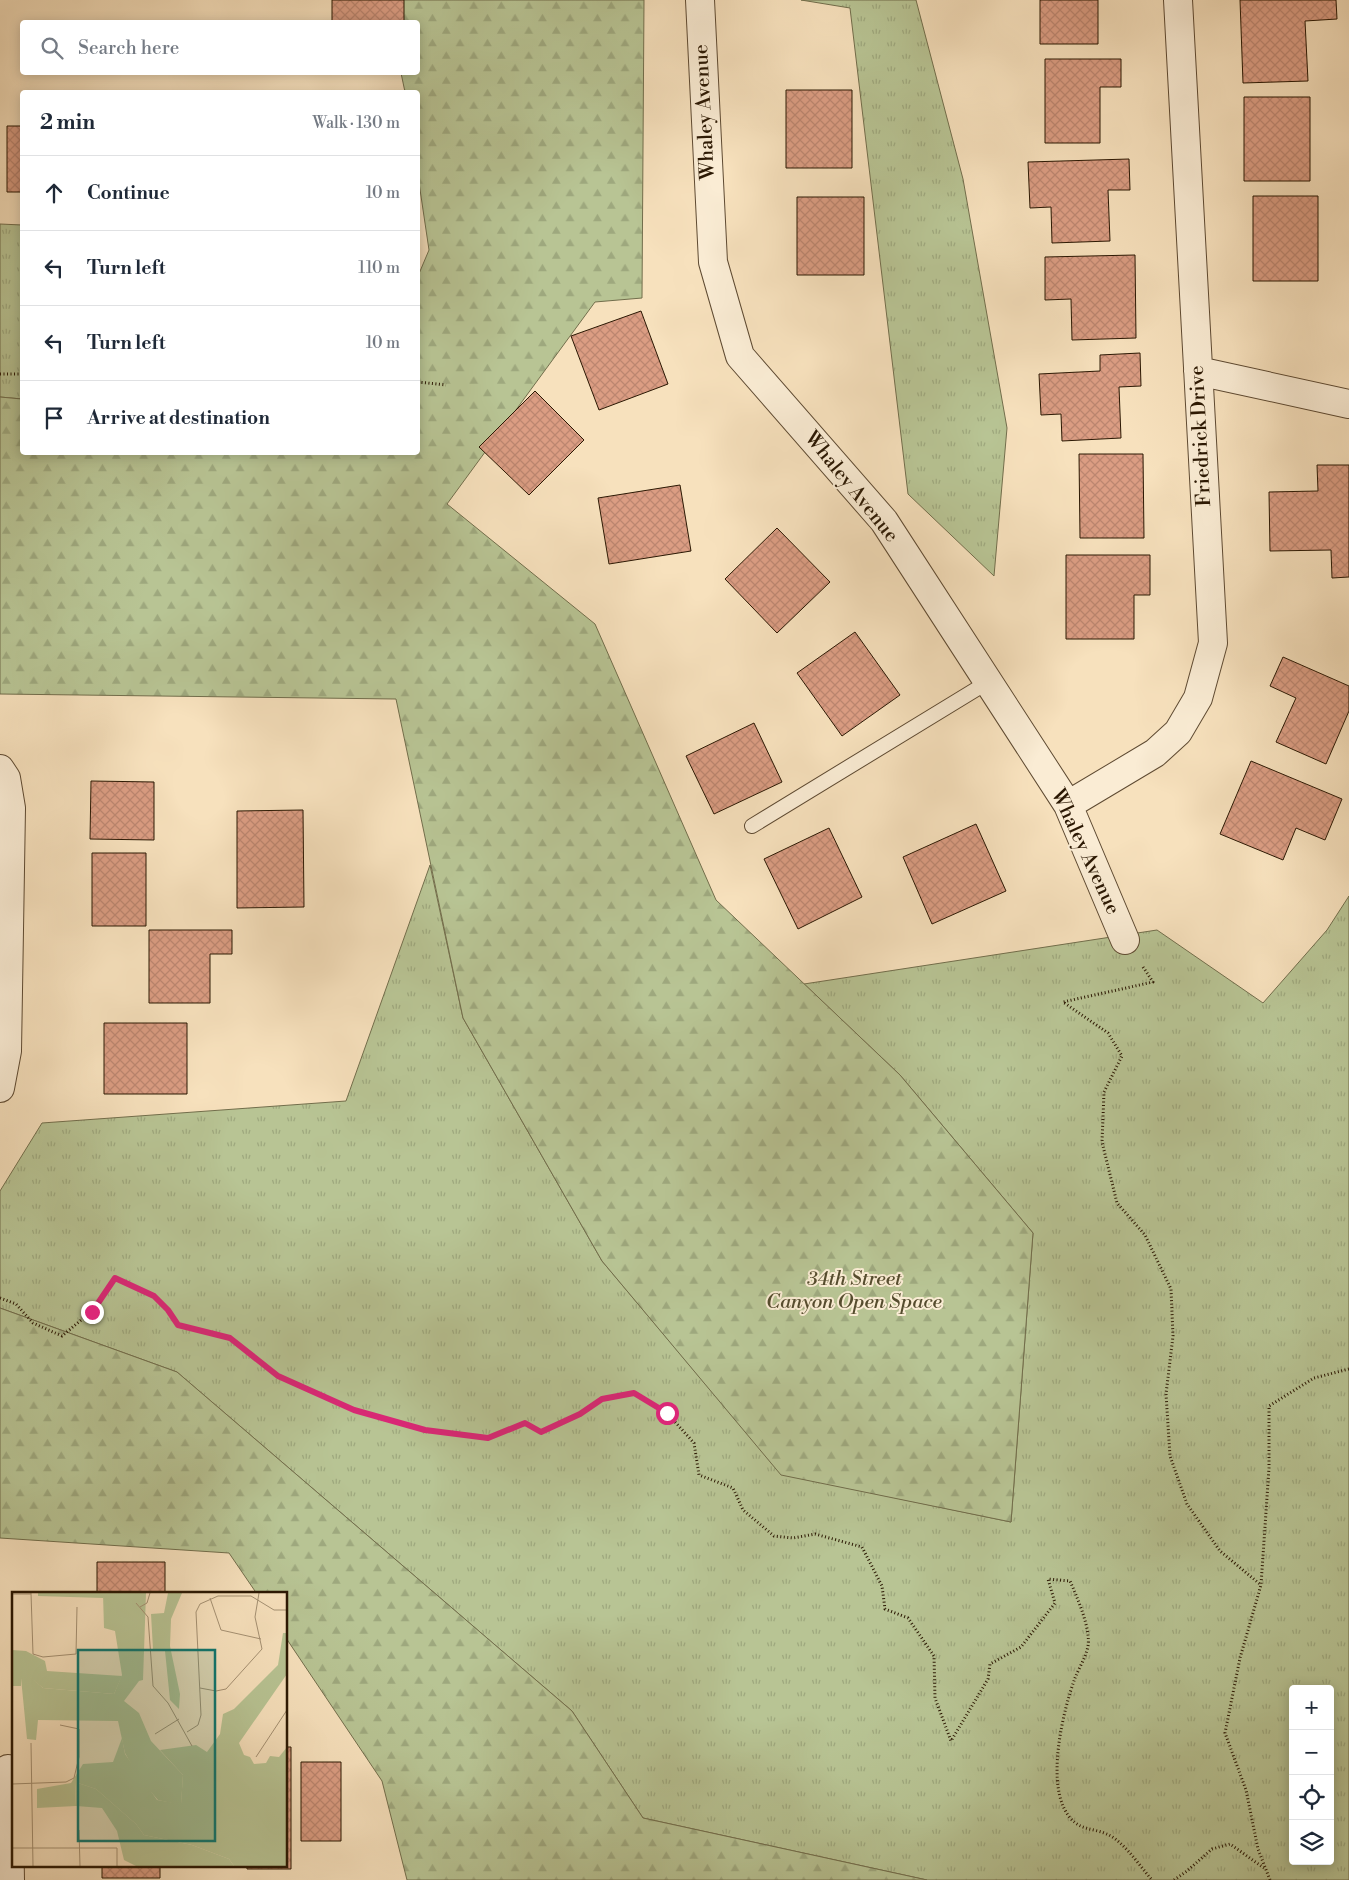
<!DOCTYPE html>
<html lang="en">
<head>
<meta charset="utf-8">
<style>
	:root { --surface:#fff; --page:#f2f2f3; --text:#1f2937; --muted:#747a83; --line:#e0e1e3 }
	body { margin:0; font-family:"Libre Bodoni",serif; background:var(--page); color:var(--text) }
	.controls { position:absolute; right:15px; bottom:15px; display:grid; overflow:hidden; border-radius:5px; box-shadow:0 2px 12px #0003 }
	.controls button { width:45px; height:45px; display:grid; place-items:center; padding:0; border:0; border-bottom:1px solid var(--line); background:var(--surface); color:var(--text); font:25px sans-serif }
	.stop { position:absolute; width:15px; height:15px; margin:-11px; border:4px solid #db2777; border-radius:50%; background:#fff }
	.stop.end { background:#db2777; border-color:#fff; box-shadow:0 1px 5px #0008 }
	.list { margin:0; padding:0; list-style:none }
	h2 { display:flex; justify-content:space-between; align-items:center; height:65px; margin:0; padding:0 20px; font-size:21px }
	h2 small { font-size:16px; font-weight:400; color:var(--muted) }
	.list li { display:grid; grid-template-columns:32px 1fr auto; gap:15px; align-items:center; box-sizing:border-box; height:75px; padding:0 20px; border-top:1px solid var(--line) }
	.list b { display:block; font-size:19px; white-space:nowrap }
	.list em { font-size:16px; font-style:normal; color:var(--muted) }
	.icon { flex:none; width:28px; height:28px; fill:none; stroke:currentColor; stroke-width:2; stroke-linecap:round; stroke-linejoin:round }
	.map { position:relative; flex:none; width:1349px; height:1880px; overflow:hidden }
	.search { position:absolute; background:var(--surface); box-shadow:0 2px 12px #0003; left:20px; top:20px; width:400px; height:55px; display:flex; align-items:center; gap:12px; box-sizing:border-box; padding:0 18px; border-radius:5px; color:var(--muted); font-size:19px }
	.panel { position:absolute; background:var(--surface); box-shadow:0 2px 12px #0003; left:20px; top:90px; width:400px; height:365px; border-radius:5px }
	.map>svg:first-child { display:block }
</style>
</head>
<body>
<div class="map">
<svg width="1349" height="1880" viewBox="0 0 1349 1880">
	<defs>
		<pattern id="grass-tufts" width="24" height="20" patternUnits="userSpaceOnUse" patternTransform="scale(1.25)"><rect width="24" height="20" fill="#b8c494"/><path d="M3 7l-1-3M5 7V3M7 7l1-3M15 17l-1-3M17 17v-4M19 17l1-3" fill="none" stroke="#9ea87e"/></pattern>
		<pattern id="forest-firs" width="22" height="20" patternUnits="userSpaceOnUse" patternTransform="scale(1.25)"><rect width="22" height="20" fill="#b8c494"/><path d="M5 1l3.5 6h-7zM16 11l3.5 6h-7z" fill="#9ea87e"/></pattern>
		<pattern id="building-cross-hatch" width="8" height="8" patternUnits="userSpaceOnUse" patternTransform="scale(1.25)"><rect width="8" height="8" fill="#db9d83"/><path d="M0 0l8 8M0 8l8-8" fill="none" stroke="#bc8670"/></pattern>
	</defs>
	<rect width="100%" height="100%" fill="#f7e1bd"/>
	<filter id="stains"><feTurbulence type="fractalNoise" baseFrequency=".004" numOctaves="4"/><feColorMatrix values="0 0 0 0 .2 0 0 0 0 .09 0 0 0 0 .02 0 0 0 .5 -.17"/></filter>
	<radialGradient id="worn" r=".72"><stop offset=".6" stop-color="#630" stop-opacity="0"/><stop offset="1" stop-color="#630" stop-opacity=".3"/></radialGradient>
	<!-- grass -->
	<path fill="url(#grass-tufts)" stroke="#726e4c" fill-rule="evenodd" d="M801 0H916L963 179 1007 428 994 576 908 494 850 8Z
		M0 224 22 225V399L0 397Z
		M430 865 463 1018 602 1261 781 1474 1011 1522 1033 1233 900 1075 804 984 1157 930 1263 1003 1327 930 1349 896V1880H927L643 1818 572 1711 177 1372 0 1308V1191L42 1123 346 1101ZM1293 1689H1330V1861H1293Z"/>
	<!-- forest -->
	<path fill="url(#forest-firs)" stroke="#726e4c" d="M390 0H644L642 298 595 302 447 504 595 624 716 900 900 1075 1033 1233 1011 1522 781 1475 602 1261 463 1018 396 699 0 694V397L22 399V452H418V276L429 250 418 176V92H405L401 73 418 72V22H394Z
		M0 1308 177 1372 572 1711 643 1818 927 1880H407L382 1781 286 1638V1594H257L229 1553 0 1538Z"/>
	<!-- building -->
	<path fill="url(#building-cross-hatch)" stroke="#2b1803" d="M332 0H404V22H332Z
		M1040 0H1098V44H1040Z
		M1240 0H1336L1337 19 1305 21 1308 81 1243 83Z
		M1045 59H1121V87H1100V143H1045Z
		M786 90H852V168H786Z
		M1244 97H1310V181H1244Z
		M7 126H22V192H7Z
		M1129 159 1130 190H1108L1110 241 1052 243 1051 207 1030 208 1028 162Z
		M1253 196H1318V281H1253Z
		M797 197H864V275H797Z
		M1135 255 1136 338 1072 340 1071 299 1045 300V257Z
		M641 311 668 384 599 410 571 336Z
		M1140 353 1141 386 1119 387 1121 438 1062 441 1061 414 1041 415 1039 374 1100 371V355Z
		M535 391 584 440 529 495 479 447Z
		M1079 454H1143L1144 538H1080Z
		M1317 465H1349V577L1332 578 1331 550 1270 551 1269 492 1318 491Z
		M680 485 691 551 609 564 598 498Z
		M777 528 830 582 777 633 725 579Z
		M1066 555H1150V595H1134V639H1066Z
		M855 632 900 695 842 736 797 673Z
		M1283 657 1349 686V711L1326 764 1276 742 1296 698 1270 686Z
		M754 723 782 782 714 814 686 756Z
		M1251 761 1342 799 1325 840 1296 828 1283 860 1220 834Z
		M91 781 154 782V840L90 839Z
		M303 810 304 907 237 908V811Z
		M976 824 1006 891 932 924 903 857Z
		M829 828 862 897 798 929 764 859Z
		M92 853H146V926H92Z
		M149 930H232V954H210V1003H149Z
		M104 1023H187V1094H104Z
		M97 1562H165V1594H97Z
		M286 1747H291V1869H247V1866H286Z
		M301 1762H341V1841H301Z
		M102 1866H160V1878H102Z"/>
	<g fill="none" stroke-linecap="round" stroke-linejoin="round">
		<!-- service casing -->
		<g stroke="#5e4a32" stroke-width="16">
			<path id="service" d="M752 826 988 682"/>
		</g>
		<!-- minor casing -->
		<g stroke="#5e4a32" stroke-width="30">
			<path id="minor" d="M700 0 713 262 740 356 884 521 1068 805 1125 940
				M1198 371 1349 404
				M0 769 6 778 11 808 7 1051 0 1088
				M1068 805 1155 753 1178 732 1198 698 1213 643 1178 0
				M8 1769 10 1880"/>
		</g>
		<!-- path -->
		<path stroke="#2b1803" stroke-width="3" stroke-dasharray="1 2.5" stroke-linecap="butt" d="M0 374H22
			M418 382 446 385
			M1143 967 1153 982 1063 1002 1108 1033 1122 1056 1104 1092 1102 1142 1117 1203 1145 1235 1171 1289 1173 1336 1166 1394 1170 1456 1187 1504 1220 1551 1261 1585
			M0 1298 16 1304 33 1323 62 1336 92 1311 115 1278 154 1296 168 1310 178 1325 230 1339 278 1376 354 1410 425 1430 488 1438 525 1423 541 1432 580 1414 602 1399 634 1393 667 1413 694 1443 699 1475 733 1488 743 1510 774 1536 793 1538 815 1534 862 1547 882 1586 885 1609 908 1618 934 1656 935 1698 951 1741 988 1679 990 1664 1021 1647 1055 1603 1048 1579 1070 1581C1077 1597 1091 1629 1088 1646 1086 1657 1079 1668 1075 1678 1063 1711 1048 1775 1064 1808 1077 1835 1095 1825 1114 1838 1129 1849 1140 1866 1152 1880
			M1174 1880 1187 1871 1212 1849 1230 1844 1264 1868
			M1270 1880 1258 1849 1246 1790 1225 1733 1240 1658 1261 1585 1269 1468V1406L1314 1378 1349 1369"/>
		<!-- service -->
		<use href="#service" stroke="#faecd4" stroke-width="14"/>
		<!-- minor -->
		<use href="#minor" stroke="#faecd4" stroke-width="28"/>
	</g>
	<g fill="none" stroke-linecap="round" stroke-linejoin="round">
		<!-- route -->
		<path stroke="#db2777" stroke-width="6" d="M92 1312 115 1278 154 1296 168 1310 178 1325 230 1338 278 1376 354 1410 425 1430 488 1438 525 1423 541 1432 580 1414 602 1399 634 1393 667 1413"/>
	</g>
	<g text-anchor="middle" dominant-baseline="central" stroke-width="4" stroke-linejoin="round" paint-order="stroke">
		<!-- street labels -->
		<g font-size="20" fill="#2b1803" stroke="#faecd4">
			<text transform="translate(705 112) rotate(-93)">Whaley Avenue</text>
			<text transform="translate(1201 436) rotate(-93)">Friedrick Drive</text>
			<text transform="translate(851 487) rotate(51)">Whaley Avenue</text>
			<text transform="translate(1085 852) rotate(65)">Whaley Avenue</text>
		</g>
		<!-- park labels -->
		<g font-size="20" font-style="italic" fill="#554c2e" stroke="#faecd4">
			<text x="854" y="1279">34th Street<tspan x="854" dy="23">Canyon Open Space</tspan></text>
		</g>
	</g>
	<!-- overview -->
	<g transform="translate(12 1592)">
		<rect width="275" height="275" fill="#f7e1bd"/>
		<path d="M26 1H95L91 6 26 4ZM156 1H170L159 27 158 54 168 102 167 117 158 108 153 59 141 57 139 22 152 21ZM271 41H275V82L227 151 232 163 238 165 242 172 254 171 258 164 267 165 275 155V274H222L217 267 180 253 132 243 124 232 84 197 66 191H63L64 214 25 216V197L59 191 71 172 101 170 110 146 113 162 145 208 169 212 171 183 148 158 184 153 195 160 208 142 211 122 222 117 266 73ZM0 58 14 59 33 69 35 79 110 84 102 102 31 96 14 82 9 87V94H0Z" fill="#b8c494"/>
		<path d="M95 1H134L131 88 127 89 112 109 127 121 139 149 171 183 169 213 146 208 127 186 113 161 106 129 26 128 24 148 15 147 9 86 14 81 31 96 102 102 110 83 103 39 92 36 91 2ZM63 190 84 197 124 232 132 243 180 253 217 267 222 274H124L112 268 105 239 90 216 64 214Z" fill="#b8c494"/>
		<path fill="none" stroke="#a59173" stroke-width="1" d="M19 1 21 62 31 65 64 62 65 15M0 2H19M198 6 209 38 249 47M124 11 136 25 141 94 156 111 180 154M128 15 135 11 138 1M188 96 204 99 214 97 250 57 243 25 247 1M175 140 186 133 189 123 184 20 188 12 206 4H239L262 18H275M143 142 167 127M19 151 21 274M244 165 275 118M0 192 54 190 62 186 67 165V137L48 133M67 238 68 274M0 256H105V274"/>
		<path fill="#0f766e" fill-opacity="0.15" stroke="#0f766e" stroke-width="2.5" d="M66 58H203V249H66Z"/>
		<rect width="275" height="275" fill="none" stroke="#2b1803" stroke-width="2.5"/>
	</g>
	<rect width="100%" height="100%" filter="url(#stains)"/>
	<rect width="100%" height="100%" fill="url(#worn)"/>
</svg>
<div class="controls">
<button>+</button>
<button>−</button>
<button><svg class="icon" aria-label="locate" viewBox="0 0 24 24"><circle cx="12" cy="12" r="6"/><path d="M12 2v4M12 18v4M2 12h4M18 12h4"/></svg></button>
<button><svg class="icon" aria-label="layers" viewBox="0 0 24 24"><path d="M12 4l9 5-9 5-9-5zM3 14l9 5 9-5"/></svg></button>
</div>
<div class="stop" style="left:667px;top:1413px"></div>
<div class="stop end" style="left:92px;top:1312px"></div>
<div class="search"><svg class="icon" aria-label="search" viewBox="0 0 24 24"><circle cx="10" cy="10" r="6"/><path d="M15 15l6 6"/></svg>Search here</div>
<section class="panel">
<h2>2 min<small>Walk · 130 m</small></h2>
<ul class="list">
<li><svg class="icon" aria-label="ahead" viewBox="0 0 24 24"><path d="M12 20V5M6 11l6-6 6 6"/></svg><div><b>Continue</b></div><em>10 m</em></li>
<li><svg class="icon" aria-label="left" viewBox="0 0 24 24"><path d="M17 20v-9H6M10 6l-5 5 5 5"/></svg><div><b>Turn left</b></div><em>110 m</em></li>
<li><svg class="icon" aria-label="left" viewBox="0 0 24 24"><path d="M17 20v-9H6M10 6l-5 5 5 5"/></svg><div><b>Turn left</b></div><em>10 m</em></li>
<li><svg class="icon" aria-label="arrive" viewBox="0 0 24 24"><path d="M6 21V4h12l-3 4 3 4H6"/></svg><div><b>Arrive at destination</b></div></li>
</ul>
</section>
</div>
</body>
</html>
